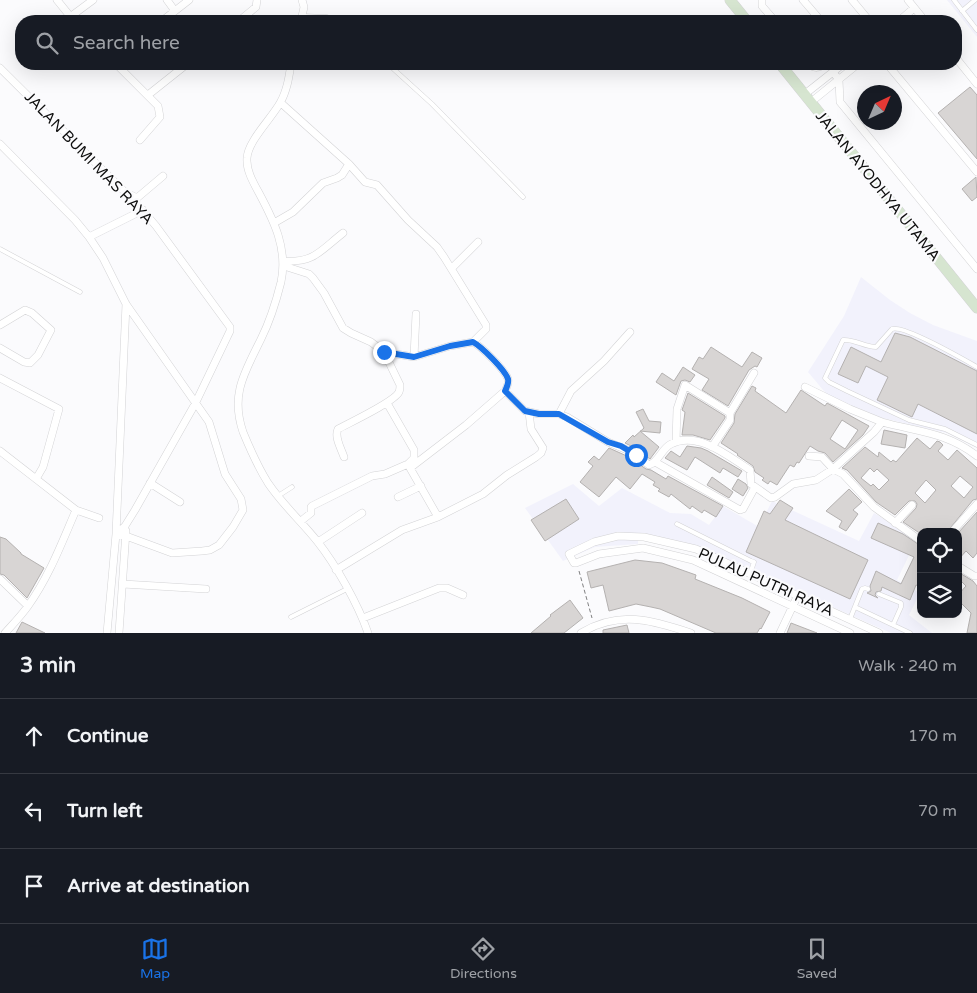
<!DOCTYPE html>
<html lang="en">
<head>
<meta charset="utf-8">
<style>
	:root { --surface:#171b24; --page:#20242c; --text:#f1f3f6; --muted:#9ea1a6; --line:#363941; --accent:#1a73e8 }
	body { margin:0; font-family:"Varela Round",sans-serif; background:var(--page); color:var(--text) }
	.controls { position:absolute; right:15px; bottom:15px; display:grid; overflow:hidden; border-radius:10px; box-shadow:0 5px 20px #0002 }
	.controls button { width:45px; height:45px; display:grid; place-items:center; padding:0; border:0; border-bottom:1px solid var(--line); background:var(--surface); color:var(--text); font:25px sans-serif }
	.compass { position:absolute; left:857px; top:85px; width:45px; height:45px; border-radius:50%; background:var(--surface); box-shadow:0 5px 20px #0002; rotate:44deg }
	.stop { position:absolute; width:15px; height:15px; margin:-11px; border:4px solid #1a73e8; border-radius:50%; background:#fff }
	.stop.end { background:#1a73e8; border-color:#fff; box-shadow:0 1px 5px #0008 }
	.list { margin:0; padding:0; list-style:none }
	h2 { display:flex; justify-content:space-between; align-items:center; height:65px; margin:0; padding:0 20px; font-size:21px }
	h2 small { font-size:16px; font-weight:400; color:var(--muted) }
	.list li { display:grid; grid-template-columns:32px 1fr auto; gap:15px; align-items:center; box-sizing:border-box; height:75px; padding:0 20px; border-top:1px solid var(--line) }
	.list b { display:block; font-size:19px; white-space:nowrap }
	.list em { font-size:16px; font-style:normal; color:var(--muted) }
	.icon { flex:none; width:28px; height:28px; fill:none; stroke:currentColor; stroke-width:2; stroke-linecap:round; stroke-linejoin:round }
	.map { position:relative; flex:none; width:977px; height:633px; overflow:hidden }
	.search { position:absolute; background:var(--surface); box-shadow:0 5px 20px #0002; left:15px; right:15px; top:15px; height:55px; display:flex; align-items:center; gap:12px; box-sizing:border-box; padding:0 18px; border-radius:20px; color:var(--muted); font-size:19px }
	.sheet { height:290px; background:var(--surface) }
	nav { display:flex; justify-content:space-around; align-items:center; box-sizing:border-box; height:70px; border-top:1px solid var(--line); background:var(--surface); font-size:14px; color:var(--muted) }
	nav a { display:grid; justify-items:center; gap:2px }
	nav .on { color:var(--accent) }
	.map>svg:first-child { display:block }
</style>
</head>
<body>
<div class="map">
<svg width="977" height="633" viewBox="0 0 977 633">
	<rect width="100%" height="100%" fill="#fbfbfd"/>
	<!-- built -->
	<path fill="#f2f2fc" d="M947 0H977V37Z
		M861 277 890 300 910 313 933 325 977 341V448L947 433 861 413 829 397 808 372 844 316Z
		M573 484 599 506 622 488 670 513 691 514 709 525 723 506 759 527 772 501 859 541 874 513 917 539 897 580 920 593 909 615 932 633H891L704 550 666 539 638 536V544L595 547 563 561 525 508Z"/>
	<!-- building -->
	<path fill="#d8d5d4" stroke="#b4b1b0" fill-rule="evenodd" d="M970 87 977 95V159L938 113Z
		M976 177 977 197 972 201 962 189Z
		M895 333 910 337 977 371V434L918 404 912 417 877 400 888 377 866 366 858 383 838 374 851 347 881 362Z
		M711 347 742 367 752 352 762 358 757 367 755 366 749 370 728 406 702 390 709 379 692 369 699 357 703 359Z
		M683 367 695 375 690 382 685 380 681 381 676 395 656 382 662 373 674 381Z
		M752 386 756 388 755 391 786 413 801 390 825 406 827 403 869 426 863 435 833 462 825 453 818 451 810 446 799 463 797 462 794 467 790 465 777 485 770 481 768 484 762 480 764 478 755 472 753 466 737 455 738 454 721 443 734 423 735 414ZM842 420 858 430 845 449 830 439Z
		M688 393 725 416V418L710 440 693 435H682L685 412 682 410Z
		M643 409 649 421 661 422 660 433 640 431 659 447 650 459 635 448 625 443 633 435 634 437 644 428 636 412Z
		M884 430 907 435 905 448 881 444Z
		M917 438 930 449 937 441 940 442 943 445 938 451 948 460 957 450 977 468V499L973 500 947 532H932L927 528 923 532H921V534L903 522 916 508 917 504 915 501H909L895 515 876 502 847 470 842 468 865 447 878 457 879 452 891 462 893 460 896 462ZM870 468 874 472 877 469 889 480 879 490 873 484 871 486 861 478ZM960 476 973 487 964 498 951 486ZM926 480 936 490 925 503 915 493Z
		M687 446 701 448 708 451 742 471 738 477 723 468 720 473 695 457 687 470 665 458 671 451 680 457Z
		M609 448 629 457 646 469 651 470 666 479 668 476 723 506 716 517 704 510 702 513 692 506 690 509 671 494 669 497 658 491 660 489 653 485 655 482 642 474 630 489 616 477 599 497 580 482 593 466 588 462 594 456 599 460Z
		M712 477 733 492 729 498 707 485Z
		M738 479 746 484 748 488 743 496 732 489Z
		M849 489 862 502 853 510 858 514 846 531 839 527 842 521 826 511Z
		M566 499 579 519 545 541 531 520Z
		M780 500 793 508 785 520 868 560 850 599 746 552 764 511 770 514Z
		M977 512V553L973 558 966 551 958 560V533Z
		M878 523 903 534 921 546V587L916 585 910 600 882 587 881 591 876 592 875 595 878 598 867 593 871 591 870 586 876 571 901 584 914 557 871 538Z
		M0 537 6 539 21 553V554L44 568 27 598 4 575 0 574Z
		M635 560 662 563 696 575 695 579 742 598 770 612 761 629 760 628 757 633H716L660 609 651 607 636 604 609 611 603 585 591 588 587 572Z
		M958 572 973 581 977 586V633H967L971 613 958 600V595L966 586 958 578Z
		M570 600 583 618 564 633H531L551 616 550 615Z
		M22 622 45 633H16Z
		M791 623 817 633H787Z
		M627 625 629 633H603V630Z"/>
	<g fill="none" stroke-linecap="round" stroke-linejoin="round">
		<!-- lane casing -->
		<g stroke="#d3d3d5" stroke-width="5">
			<path id="lane" d="M954 0 977 30
				M962 11 975 0
				M302 16 327 17 336 21
				M388 64 432 104 523 197
				M0 249 80 292
				M977 367C963 359 904 325 892 329L876 347C864 347 855 339 843 340L825 378 829 382 847 391 909 420 945 429 977 445
				M278 496 292 487
				M677 524 751 561 754 562 750 574
				M879 594 901 603V607L893 625 910 633
				M855 607 893 625
				M291 617 347 589
				M850 619 862 589 865 588 868 589"/>
		</g>
		<!-- street casing -->
		<g stroke="#d3d3d5" stroke-width="8">
			<path id="street" d="M57 0 74 21
				M167 0 175 11
				M762 0V6L775 21
				M803 0 821 21
				M852 0 867 18 868 21
				M908 0 925 21
				M70 17 93 0
				M162 21 189 0
				M239 21 256 7 257 0
				M301 21 304 7 302 0
				M899 21 914 8
				M956 58 977 84
				M116 64 158 106 160 117 140 140
				M291 64C289 77 287 91 280 103 271 119 248 141 247 158 246 170 253 182 259 193 274 221 288 249 281 282 276 302 270 321 261 339 245 372 230 394 243 432 250 449 258 467 268 483 282 504 301 521 317 541 336 565 358 604 368 633
				M810 64C814 69 820 68 824 64
				M887 64 977 172
				M0 68 139 206 156 226 230 327V331L195 404 135 510 125 526 116 534 107 633
				M833 72 839 80 840 102 977 269
				M805 94 843 64
				M148 95 187 64
				M811 102 858 64
				M0 144 75 220 89 237 103 258 126 304 209 422 225 474 241 499 243 510 233 527 219 545 210 550 202 551 172 553 126 536 116 534 126 304
				M349 164 365 182 377 185 408 220 437 247 444 257 486 325V329L473 342
				M131 195 137 198 163 176
				M274 223 293 212 323 183 337 178 342 175 349 164 281 103
				M89 237 143 210
				M284 261C314 263 320 251 343 233
				M284 266 309 274 313 278 324 293 343 328 351 333 371 342 384 352 414 357 450 346 473 342C482 347 505 370 508 379 509 383 507 387 505 391L466 425 410 468 438 517
				M452 268 478 242
				M0 325 25 310 32 313 51 330 38 355 30 363 24 362 0 348
				M414 357 416 314
				M0 378 59 409 43 467 36 479
				M805 387 850 409 882 422 874 432 833 469 822 457 809 456
				M505 391 525 411 539 414H559L567 417 608 442 632 452 649 465C659 462 661 449 671 444 698 430 729 457 750 470L751 484 771 498 775 497 793 484 816 480 833 469 843 474 874 507 921 541
				M559 414 571 391 604 361 630 332
				M882 422C918 432 946 432 977 456
				M676 442 677 409 685 385 730 413
				M712 447 730 420V413L754 373
				M0 451 76 510 99 518
				M344 457C341 448 334 437 338 429 349 423 394 402 399 392 400 390 400 388 400 385L384 352
				M655 462 740 510 743 509 755 487
				M150 483 180 502
				M398 497 421 486
				M301 521 311 513V507L312 506 372 476 385 474 408 464 414 458V450L387 403
				M895 523 912 505
				M952 532 977 504
				M318 542 362 513
				M958 566 974 576H977
				M336 570 402 530 438 517 483 494 507 475 536 457 541 453 543 448 531 429 529 412
				M0 579 28 606
				M123 584 206 589
				M363 618 439 588H447L463 595
				M5 633C13 624 21 616 28 606 49 577 62 542 76 510
				M119 633 126 531
				M581 633C619 610 652 620 691 633
				M780 633 797 597
				M850 633 693 560 643 548 599 554 576 563H574L569 554 594 542 618 536 644 537 696 549 879 633"/>
		</g>
		<!-- secondary casing -->
		<g stroke="#d3d3d5" stroke-width="11">
			<path id="secondary" d="M730 0 747 21
				M780 64 977 308"/>
		</g>
		<!-- path -->
		<path stroke="#808081" stroke-width="1" stroke-dasharray="4 2.5" stroke-linecap="butt" d="M579 571 592 618"/>
		<!-- lane -->
		<use href="#lane" stroke="#fff" stroke-width="4"/>
		<!-- street -->
		<use href="#street" stroke="#fff" stroke-width="7"/>
		<!-- secondary -->
		<use href="#secondary" stroke="#d6e5d0" stroke-width="10"/>
	</g>
	<g fill="none" stroke-linecap="round" stroke-linejoin="round">
		<!-- route -->
		<path stroke="#1a73e8" stroke-width="6" d="M384 352 414 357 450 346 473 342C482 347 505 370 508 379 509 383 507 387 505 391L525 411 539 414H559L608 442 621 446 636 455"/>
	</g>
	<g text-anchor="middle" dominant-baseline="central" stroke-width="4.5" stroke-linejoin="round" paint-order="stroke">
		<!-- street labels -->
		<g font-size="15" fill="#0e0e0e" stroke="#fbfbfd">
			<text transform="translate(89 158) rotate(46)">JALAN BUMI MAS RAYA</text>
			<text transform="translate(878 186) rotate(51)">JALAN AYODHYA UTAMA</text>
			<text transform="translate(766 582) rotate(24)">PULAU PUTRI RAYA</text>
		</g>
	</g>
</svg>
<div class="controls">
<button><svg class="icon" aria-label="locate" viewBox="0 0 24 24"><circle cx="12" cy="12" r="6"/><path d="M12 2v4M12 18v4M2 12h4M18 12h4"/></svg></button>
<button><svg class="icon" aria-label="layers" viewBox="0 0 24 24"><path d="M12 4l9 5-9 5-9-5zM3 14l9 5 9-5"/></svg></button>
</div>
<svg class="compass" viewBox="-18 -18 36 36"><path d="M0-13l5 13h-10z" fill="#e53935"/><path d="M0 13l5-13h-10z" fill="#9ea1a6"/></svg>
<div class="stop" style="left:636px;top:455px"></div>
<div class="stop end" style="left:384px;top:352px"></div>
<div class="search"><svg class="icon" aria-label="search" viewBox="0 0 24 24"><circle cx="10" cy="10" r="6"/><path d="M15 15l6 6"/></svg>Search here</div>
</div>
<section class="sheet">
<h2>3 min<small>Walk · 240 m</small></h2>
<ul class="list">
<li><svg class="icon" aria-label="ahead" viewBox="0 0 24 24"><path d="M12 20V5M6 11l6-6 6 6"/></svg><div><b>Continue</b></div><em>170 m</em></li>
<li><svg class="icon" aria-label="left" viewBox="0 0 24 24"><path d="M17 20v-9H6M10 6l-5 5 5 5"/></svg><div><b>Turn left</b></div><em>70 m</em></li>
<li><svg class="icon" aria-label="arrive" viewBox="0 0 24 24"><path d="M6 21V4h12l-3 4 3 4H6"/></svg><div><b>Arrive at destination</b></div></li>
</ul>
</section>
<nav>
<a class="on"><svg class="icon" aria-label="map" viewBox="0 0 24 24"><path d="M3 6l6-2 6 2 6-2v14l-6 2-6-2-6 2zM9 4v14M15 6v14"/></svg>Map</a>
<a><svg class="icon" aria-label="directions" viewBox="0 0 24 24"><path d="M12 3l9 9-9 9-9-9zM9 14v-3h6M13 9l2 2-2 2"/></svg>Directions</a>
<a><svg class="icon" aria-label="saved" viewBox="0 0 24 24"><path d="M7 4h10v16l-5-4-5 4z"/></svg>Saved</a>
</nav>
</body>
</html>
